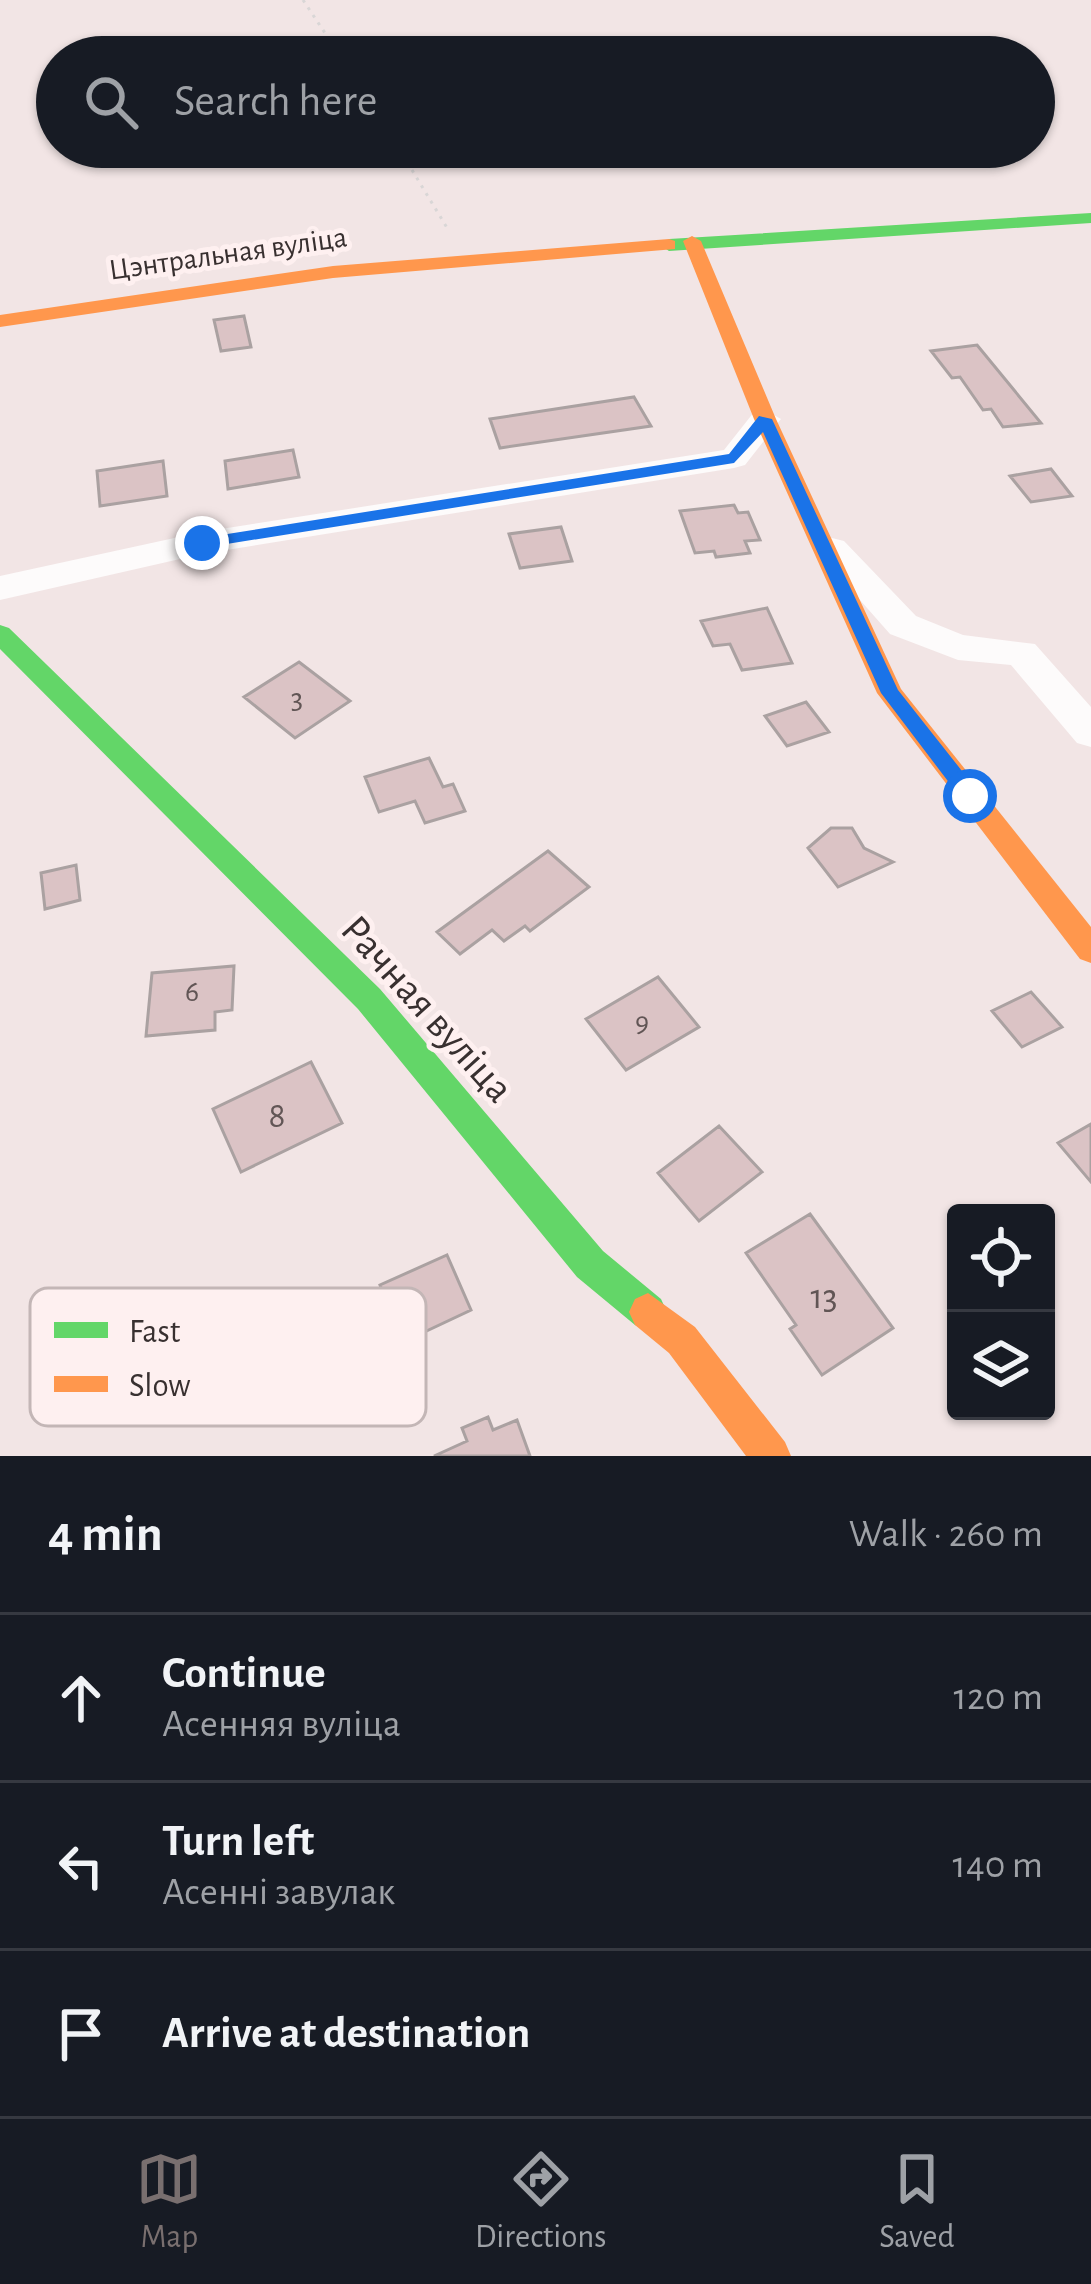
<!DOCTYPE html>
<html lang="en">
<head>
<meta charset="utf-8">
<style>
	:root { --surface:#171b24; --page:#20242c; --text:#f1f3f6; --muted:#9ea1a6; --line:#363941; --accent:#796f6f }
	body { margin:0; font-family:"Alegreya Sans",sans-serif; background:var(--page); color:var(--text) }
	.controls { position:absolute; right:36px; bottom:36px; display:grid; overflow:hidden; border-radius:12px; box-shadow:0 3px 9px #0004 }
	.controls button { width:108px; height:108px; display:grid; place-items:center; padding:0; border:0; border-bottom:3px solid var(--line); background:var(--surface); color:var(--text); font:60px sans-serif }
	.stop { position:absolute; width:36px; height:36px; margin:-27px; border:9px solid #1a73e8; border-radius:50%; background:#fff }
	.stop.end { background:#1a73e8; border-color:#fff; box-shadow:0 3px 12px #0008 }
	.list { margin:0; padding:0; list-style:none }
	h2 { display:flex; justify-content:space-between; align-items:center; height:156px; margin:0; padding:0 48px; font-size:51px }
	h2 small { font-size:39px; font-weight:400; color:var(--muted) }
	.list li { display:grid; grid-template-columns:78px 1fr auto; gap:36px; align-items:center; box-sizing:border-box; height:168px; padding:0 48px; border-top:3px solid var(--line) }
	.list b { display:block; font-size:45px; white-space:nowrap }
	.list p { margin:0; font-size:39px; white-space:nowrap; color:var(--muted) }
	.list em { font-size:39px; font-style:normal; color:var(--muted) }
	.icon { flex:none; width:66px; height:66px; fill:none; stroke:currentColor; stroke-width:2; stroke-linecap:round; stroke-linejoin:round }
	.map { position:relative; flex:none; width:1091px; height:1456px; overflow:hidden }
	.search { position:absolute; background:var(--surface); box-shadow:0 3px 9px #0004; left:36px; right:36px; top:36px; height:132px; display:flex; align-items:center; gap:30px; box-sizing:border-box; padding:0 42px; border-radius:66px; color:var(--muted); font-size:45px }
	.sheet { height:660px; background:var(--surface) }
	nav { display:flex; justify-content:space-around; align-items:center; box-sizing:border-box; height:168px; border-top:3px solid var(--line); background:var(--surface); font-size:33px; color:var(--muted) }
	nav a { display:grid; justify-items:center; gap:6px }
	nav .on { color:var(--accent) }
	.map>svg:first-child { display:block }
</style>
</head>
<body>
<div class="map">
<svg width="1091" height="1456" viewBox="0 0 1091 1456">
	<rect width="100%" height="100%" fill="#f2e5e5"/>
	<!-- building -->
	<path fill="#dbc3c5" stroke="#aaa1a1" stroke-width="3" d="M244 316 251 347 221 351 214 320Z
		M977 345 1041 423 1003 427 991 409 983 410 960 377 952 378 931 351Z
		M634 397 651 426 500 448 490 419Z
		M293 450 299 477 228 489 225 461Z
		M163 461 167 496 100 506 97 471Z
		M1051 469 1072 496 1031 502 1010 476Z
		M734 505 738 513 748 512 760 540 745 541 750 553 716 557 714 551 695 553 680 511Z
		M561 527 572 561 520 568 509 534Z
		M767 608 792 663 742 670 730 644 713 646 701 621Z
		M299 662 350 701 295 738 244 697Z
		M806 702 829 732 787 746 765 716Z
		M429 758 443 787 453 784 465 811 425 823 415 801 379 812 365 777Z
		M831 828H852L864 848 893 862 838 887 808 848Z
		M548 851 589 887 530 931 525 926 504 941 492 930 460 954 437 932Z
		M76 865 80 900 45 909 41 873Z
		M234 966 232 1010 215 1012V1030L146 1036 152 973Z
		M658 977 699 1027 626 1070 586 1019Z
		M1031 992 1062 1027 1022 1047 992 1011Z
		M311 1062 342 1123 241 1172 213 1109Z
		M1091 1124V1182L1058 1143Z
		M719 1126 762 1172 699 1221 658 1173Z
		M810 1214 893 1328 822 1375 790 1329 796 1325 746 1253Z
		M447 1255 471 1310 384 1351 367 1307 385 1298 380 1285Z
		M488 1417 493 1430 517 1420 530 1456H434L467 1441 462 1428Z"/>
	<g fill="none" stroke-linecap="round" stroke-linejoin="round">
		<!-- path -->
		<path stroke="#d9d6d6" stroke-width="3" stroke-dasharray="3 6" stroke-linecap="butt" d="M303 0 341 57
			M398 147 449 231"/>
		<!-- street -->
		<path fill="#fdfbfb" fill-rule="evenodd" d="M765 410 781 419 745 465 734 468 202 554 0 600V576L202 532 724 450 754 412Z
			M832 538 844 541 916 616 963 635 1035 644 1091 707V747L1077 743 1011 665 958 660 890 634 815 549 820 541Z"/>
		<!-- fast -->
		<path fill="#63d668" fill-rule="evenodd" d="M1091 213V223L669 251 660 245 669 239Z
			M0 625 9 628 380 989 603 1251 661 1299 667 1312 661 1325 648 1331 635 1325 577 1277 358 1009 0 649Z"/>
		<!-- slow -->
		<path fill="#ff974d" fill-rule="evenodd" d="M692 236 701 241 776 419 901 689 1091 927V963L1080 959 877 693 754 419 683 241Z
			M669 239 675 241V249L333 278 0 327V315L333 266Z
			M648 1293 695 1327 785 1442 791 1456H746L669 1353 635 1325 629 1312 635 1299Z"/>
	</g>
	<!-- route -->
	<path fill="#1a73e8" d="M759 416 772 419 898 690 977 790V801H963L881 693 763 432 734 463 202 548 194 543 202 538 729 454Z"/>
	<g text-anchor="middle" dominant-baseline="central" stroke-width="10" stroke-linejoin="round" paint-order="stroke">
		<!-- far-street labels -->
		<g font-size="30" fill="#383030" stroke="#fef0f0">
			<text transform="translate(228 254) rotate(-8)">Цэнтральная вуліца</text>
		</g>
		<!-- number labels -->
		<g font-size="30" fill="#615555">
			<text x="297" y="699">3</text>
			<text x="192" y="992">6</text>
			<text x="642" y="1023">9</text>
		</g>
		<!-- near-number labels -->
		<g font-size="36" fill="#615555">
			<text x="277" y="1116">8</text>
			<text x="824" y="1297">13</text>
		</g>
		<!-- near-street labels -->
		<g font-size="42" fill="#383030" stroke="#fef0f0">
			<text transform="translate(427 1009) rotate(48)">Рачная вуліца</text>
		</g>
	</g>
	<!-- legend -->
	<rect x="30" y="1288" width="396" height="138" rx="18" fill="#fef0f0" stroke="#c3b6b6" stroke-width="3"/>
	<rect x="54" y="1322" width="54" height="16" fill="#63d668"/>
	<rect x="54" y="1376" width="54" height="16" fill="#ff974d"/>
	<g font-size="33" fill="#383030">
		<text x="129" y="1342">Fast</text>
		<text x="129" y="1396">Slow</text>
	</g>
</svg>
<div class="controls">
<button><svg class="icon" aria-label="locate" viewBox="0 0 24 24"><circle cx="12" cy="12" r="6"/><path d="M12 2v4M12 18v4M2 12h4M18 12h4"/></svg></button>
<button><svg class="icon" aria-label="layers" viewBox="0 0 24 24"><path d="M12 4l9 5-9 5-9-5zM3 14l9 5 9-5"/></svg></button>
</div>
<div class="stop" style="left:970px;top:796px"></div>
<div class="stop end" style="left:202px;top:543px"></div>
<div class="search"><svg class="icon" aria-label="search" viewBox="0 0 24 24"><circle cx="10" cy="10" r="6"/><path d="M15 15l6 6"/></svg>Search here</div>
</div>
<section class="sheet">
<h2>4 min<small>Walk · 260 m</small></h2>
<ul class="list">
<li><svg class="icon" aria-label="ahead" viewBox="0 0 24 24"><path d="M12 20V5M6 11l6-6 6 6"/></svg><div><b>Continue</b><p>Асенняя вуліца</p></div><em>120 m</em></li>
<li><svg class="icon" aria-label="left" viewBox="0 0 24 24"><path d="M17 20v-9H6M10 6l-5 5 5 5"/></svg><div><b>Turn left</b><p>Асенні завулак</p></div><em>140 m</em></li>
<li><svg class="icon" aria-label="arrive" viewBox="0 0 24 24"><path d="M6 21V4h12l-3 4 3 4H6"/></svg><div><b>Arrive at destination</b></div></li>
</ul>
</section>
<nav>
<a class="on"><svg class="icon" aria-label="map" viewBox="0 0 24 24"><path d="M3 6l6-2 6 2 6-2v14l-6 2-6-2-6 2zM9 4v14M15 6v14"/></svg>Map</a>
<a><svg class="icon" aria-label="directions" viewBox="0 0 24 24"><path d="M12 3l9 9-9 9-9-9zM9 14v-3h6M13 9l2 2-2 2"/></svg>Directions</a>
<a><svg class="icon" aria-label="saved" viewBox="0 0 24 24"><path d="M7 4h10v16l-5-4-5 4z"/></svg>Saved</a>
</nav>
</body>
</html>
